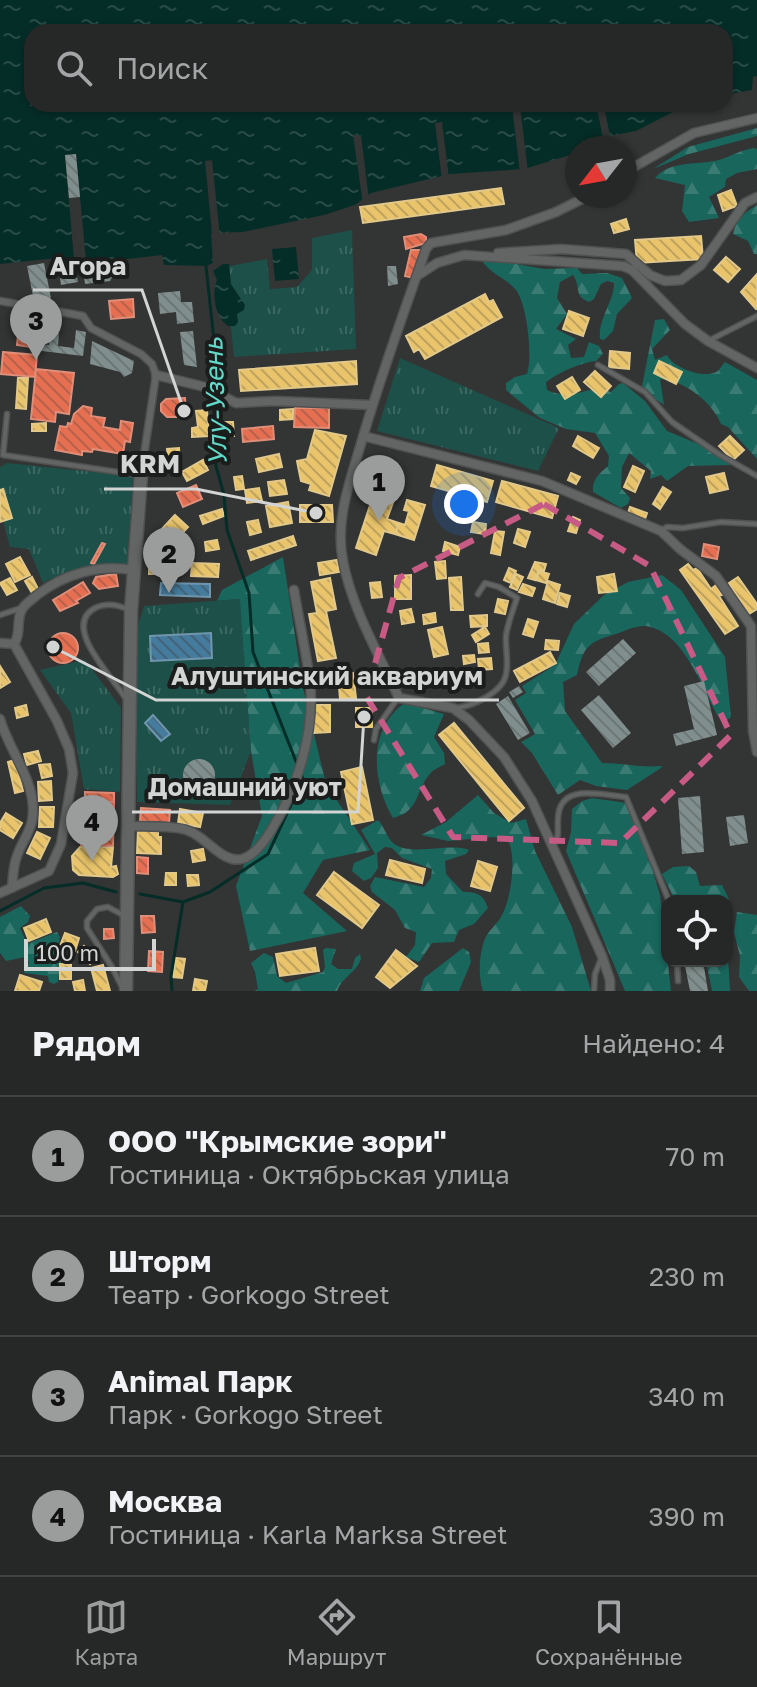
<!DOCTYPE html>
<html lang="ru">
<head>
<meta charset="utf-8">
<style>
	:root { --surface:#262727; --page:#323333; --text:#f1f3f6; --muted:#a4a5a7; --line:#424444; --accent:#9b9d9d }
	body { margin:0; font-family:"Golos Text",sans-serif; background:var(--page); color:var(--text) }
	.controls { position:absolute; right:24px; bottom:24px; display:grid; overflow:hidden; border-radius:16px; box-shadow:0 2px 6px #0004 }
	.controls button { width:72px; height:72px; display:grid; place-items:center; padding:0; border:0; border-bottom:2px solid var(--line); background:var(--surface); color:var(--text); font:40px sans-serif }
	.compass { position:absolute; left:565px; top:136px; width:72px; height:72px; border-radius:50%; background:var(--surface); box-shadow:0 2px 6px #0004; rotate:239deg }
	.scale { position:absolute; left:24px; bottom:20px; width:132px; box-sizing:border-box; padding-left:8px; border:4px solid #d3d5d5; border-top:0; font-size:22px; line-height:28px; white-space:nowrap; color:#d3d5d5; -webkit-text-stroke:6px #1b1c1c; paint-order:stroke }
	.you { position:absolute; left:464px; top:504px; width:28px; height:28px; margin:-20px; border:6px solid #fff; border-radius:50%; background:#1a73e8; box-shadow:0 0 0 12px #1a73e833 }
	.badge { display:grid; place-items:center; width:52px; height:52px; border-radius:50%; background:var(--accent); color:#111; font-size:26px; font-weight:700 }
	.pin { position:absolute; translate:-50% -66px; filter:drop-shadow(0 2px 4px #0008) }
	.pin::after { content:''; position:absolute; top:42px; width:28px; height:24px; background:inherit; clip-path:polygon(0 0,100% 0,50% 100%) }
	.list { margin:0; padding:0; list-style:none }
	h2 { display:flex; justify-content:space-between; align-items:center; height:104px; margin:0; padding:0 32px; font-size:34px }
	h2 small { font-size:26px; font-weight:400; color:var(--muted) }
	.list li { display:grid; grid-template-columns:52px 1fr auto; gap:24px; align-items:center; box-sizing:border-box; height:120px; padding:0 32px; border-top:2px solid var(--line) }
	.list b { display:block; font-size:30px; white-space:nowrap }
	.list p { margin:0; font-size:26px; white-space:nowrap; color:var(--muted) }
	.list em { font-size:26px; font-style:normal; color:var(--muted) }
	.icon { flex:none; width:44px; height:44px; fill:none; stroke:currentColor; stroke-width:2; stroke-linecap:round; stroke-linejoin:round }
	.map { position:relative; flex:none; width:757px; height:991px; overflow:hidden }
	.search { position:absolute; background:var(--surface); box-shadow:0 2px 6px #0004; left:24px; right:24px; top:24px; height:88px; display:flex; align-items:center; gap:20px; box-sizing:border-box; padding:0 28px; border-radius:24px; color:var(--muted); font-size:30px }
	.sheet { height:584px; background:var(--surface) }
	nav { display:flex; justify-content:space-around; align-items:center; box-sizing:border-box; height:112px; border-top:2px solid var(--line); background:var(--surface); font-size:22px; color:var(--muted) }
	nav a { display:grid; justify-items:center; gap:4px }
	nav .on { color:var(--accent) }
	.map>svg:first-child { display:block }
</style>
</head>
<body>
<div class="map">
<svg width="757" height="991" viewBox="0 0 757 991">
	<defs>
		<pattern id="forest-firs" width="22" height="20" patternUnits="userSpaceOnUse" patternTransform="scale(2)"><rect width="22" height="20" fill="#19665d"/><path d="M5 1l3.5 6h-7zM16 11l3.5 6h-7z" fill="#3a7b73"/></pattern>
		<pattern id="park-tufts" width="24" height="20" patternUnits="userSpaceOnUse" patternTransform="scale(2)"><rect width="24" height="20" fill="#1c5049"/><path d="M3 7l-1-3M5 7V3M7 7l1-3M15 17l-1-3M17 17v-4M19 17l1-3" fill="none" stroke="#3c6862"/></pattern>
		<pattern id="water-ripples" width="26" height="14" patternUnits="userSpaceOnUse" patternTransform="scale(2)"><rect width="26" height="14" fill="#052d28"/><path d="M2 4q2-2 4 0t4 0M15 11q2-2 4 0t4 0" fill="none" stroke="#294b46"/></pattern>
		<pattern id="homes-back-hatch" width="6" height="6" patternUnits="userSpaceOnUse" patternTransform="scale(2)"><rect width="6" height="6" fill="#e9c46a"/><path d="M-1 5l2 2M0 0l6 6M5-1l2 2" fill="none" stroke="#bea360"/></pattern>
		<pattern id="shops-back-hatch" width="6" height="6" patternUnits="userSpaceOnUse" patternTransform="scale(2)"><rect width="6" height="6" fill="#e76f51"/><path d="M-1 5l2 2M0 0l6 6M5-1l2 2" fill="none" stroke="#b5614c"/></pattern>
		<pattern id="public-back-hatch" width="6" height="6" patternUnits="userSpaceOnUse" patternTransform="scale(2)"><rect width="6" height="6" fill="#457b9d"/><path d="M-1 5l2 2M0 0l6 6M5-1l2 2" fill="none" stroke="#436378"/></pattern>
		<pattern id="building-back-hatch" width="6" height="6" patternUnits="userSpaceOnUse" patternTransform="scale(2)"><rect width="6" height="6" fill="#808f8d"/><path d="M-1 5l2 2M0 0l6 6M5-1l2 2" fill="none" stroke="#6c7776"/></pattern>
	</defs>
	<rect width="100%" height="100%" fill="#333434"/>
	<!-- forest -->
	<path fill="url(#forest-firs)" d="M757 128V136L689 154 653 169 688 147Z
		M753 148 757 149V169L737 173 726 179 725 187 709 197 719 218 689 222 682 211 685 185 655 178C671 159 701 166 722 159 733 155 742 150 753 148Z
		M757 205V254H754L748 241 733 234C736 220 745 212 757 205Z
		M488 259 544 269 577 268 582 274 607 273 622 278 632 298 617 314 613 331 604 340 600 339C598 318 614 302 614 283L607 281 601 284 594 299 589 302C573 296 581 285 573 275L560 282 557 298 567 314 556 329 576 339 568 345 571 358 584 357 589 342 599 346 603 354 596 361C579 363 560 372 546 382L547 390C577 403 584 383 611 392L619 384 623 383 645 401 667 431 708 448 731 465 688 466 667 481 661 475 650 479 651 471 629 453 622 467 621 488 630 498 628 504 621 508 593 492C592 479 599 474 608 466L609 456 595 433 566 429 540 418 506 390V383L515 377 527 374C533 357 527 304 516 290 506 278 492 275 482 261Z
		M664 319 670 330 652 349 655 360 667 355C672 367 703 379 716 372 719 371 722 365 725 362L757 380V459L728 427 721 424C712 402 684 380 660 379L664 405 645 392 642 386 655 320Z
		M283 557 303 688 326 784 370 850 323 860 303 893 347 931 250 951 236 886 262 816 251 751 239 599 217 601 222 590Z
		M662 575 681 590 725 657 731 717 726 721 718 716C701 686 684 632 646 626 637 625 624 631 616 634 588 642 583 647 577 675L563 682 565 711 602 763C623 763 641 768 662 766L661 768 627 790 596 786 580 780 558 795 532 753 521 742 535 734 515 700 526 693 522 686 555 665 574 624 604 595 628 582Z
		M405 703 444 714 434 737 444 753 445 764C440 767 432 770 429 775 415 792 420 811 393 818 372 783 367 728 405 703Z
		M478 795 494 813 511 823 526 819 535 851 572 927 591 991H483C478 976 479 956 484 941 487 931 498 924 502 915 511 899 517 856 508 841L494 837 448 841 421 835 446 822Z
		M592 798 627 803 636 815 660 895 671 991H625L566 851 571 832 572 809 582 801Z
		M378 820C384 826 386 836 392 842 409 858 448 842 469 850L466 854 445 861 446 874 463 892C477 892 483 894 488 908L474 924 459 930 454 942 432 943 419 962 406 957 415 945 416 932 405 928 395 910 372 892 370 886 375 877 424 887 431 878 432 869 402 858 392 848 385 847 377 853 378 868 371 878 364 881 352 871 354 863 375 854 361 830Z
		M689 866 696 872 700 886 722 885 729 899 727 902 675 900 662 874 673 867Z
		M21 906 30 916 28 922 20 928 27 944 57 932 60 937 58 947 66 957V961L61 959 58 982 54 984 49 982 48 976 24 973 29 962 25 957 6 961 0 953V917Z
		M737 912 757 915V991H749L739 977 740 956 734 932Z
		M727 940 730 991H712L706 961H727Z
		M326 948 336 949 331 964 338 969H352L355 958 360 954 361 959C356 973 342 977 337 991H255L258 989 255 972 251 963 264 953 273 957 277 976 286 983 323 972 325 967 323 950Z
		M463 948 469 952 471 962 459 991H420L424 978Z"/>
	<!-- park -->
	<path fill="url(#park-tufts)" d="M352 230 356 349 234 357 225 267 267 259 270 289 297 287 312 270V238Z
		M400 358 559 428 538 471 377 431Z
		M7 463 133 476 127 565C97 561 69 568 43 583L29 549 10 547 0 508V467Z
		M240 599 251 751 230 805 137 802 136 631 144 606Z
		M85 660 121 708 120 792 84 789 71 713 40 670Z"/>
	<!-- water -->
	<path fill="url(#water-ripples)" d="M0 0H757V76L753 77 752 90 725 95V32H32V104H678L674 105 673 112 636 131 605 137 596 147 577 148V153L524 169 450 174 371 193 355 205 324 215 243 232 211 233 213 263 206 266 164 265 162 255 93 263 94 276 62 280 57 258 0 264Z
		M296 247 299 279 275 281 272 249Z
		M223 264H229L231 284 245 305 244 310 237 314 238 322 235 326H228C215 317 211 294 217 280L213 271Z"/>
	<!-- pier -->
	<path fill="#333434" d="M520 106 528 172 520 173 512 107Z
		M604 107 611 140 604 143 597 109Z
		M442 122 449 178 442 180 435 123Z
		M353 135H361L369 200 363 204Z
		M76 154 88 281 76 283 65 155Z
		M212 160 220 237H215L217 254H214L205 161Z"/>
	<!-- homes -->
	<path fill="url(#homes-back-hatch)" stroke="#e2c98a" stroke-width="2" d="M501 188 504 204 363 223 360 207Z
		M731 190 737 206 723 211 718 195Z
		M626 219 629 229 614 233 611 224Z
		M701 236 703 259 637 263 635 240Z
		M726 257 740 269 728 282 714 270Z
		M757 274V308L756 309 741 292Z
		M485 294 489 302 493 300 502 317 425 359 419 349 414 352 406 336Z
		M569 311 589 318 583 336 563 329Z
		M610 351 630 353 629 369 609 367Z
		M356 361 357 384 241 391 239 370Z
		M659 361 682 372 676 384 654 373Z
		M595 371 611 386 601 397 584 382Z
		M572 377 580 390 565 399 557 386Z
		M18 378H28L26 409 16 408Z
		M293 409V419L280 420V410Z
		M207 410 209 436 192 437V428L198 427 196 411Z
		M216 422H233L234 436H216Z
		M46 423V431H32V424Z
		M315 430 346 436 329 496 309 490 311 484 301 481 297 461 307 459Z
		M578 436 599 448 593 458 573 446Z
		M730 436 744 450 733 460 719 446Z
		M179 448 180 463 169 464 167 449Z
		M279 454 282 467 259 472 256 459Z
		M203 460 208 470 187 481 182 472Z
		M437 465 493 481 487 502 431 486Z
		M633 466 644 471 635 492 624 487Z
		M571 473 580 477 576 484 568 480Z
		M724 473 728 489 710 493 706 477Z
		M242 476 244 489 236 490 234 477Z
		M284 480 287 494 270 496 268 482Z
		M502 481 558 496 552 518 496 502Z
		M663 487 671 492 660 509 653 504Z
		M259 488 262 501 247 503 245 490Z
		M3 489 12 518 0 522V490Z
		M375 490 395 497 387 519 399 523 395 534 384 531 376 555 356 548Z
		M407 500 425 505 414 540 395 534 399 523 405 525 409 511 404 510Z
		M288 502 292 523 270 527 266 506Z
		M300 505H332L333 522H300Z
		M630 507 647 513 645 519 628 513Z
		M222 509 224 516 203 524 200 516Z
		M175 515 188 527 172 544 159 532Z
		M573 517 580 520 576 533 568 531Z
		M258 520 261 532 250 535 247 522Z
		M473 522 486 524 485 534 471 532Z
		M518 529 530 532 525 547 514 543Z
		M495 531 504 532 500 555 491 553Z
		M293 536 296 545 251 560 248 551Z
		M217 540 219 549 206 551 205 542Z
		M445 542 460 547 458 555 443 551Z
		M20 557 30 575 15 582 6 564Z
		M337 560 339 572 320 575 318 563Z
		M445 561 446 578 437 579 435 562Z
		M535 562 546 564 544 571 539 570 535 580 528 578Z
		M149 563H164V574H149Z
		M192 563 219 564 218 577 191 576Z
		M688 564 693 570 697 568 711 589 716 585 722 595 719 596 738 626 725 634 680 570Z
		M509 568 516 571 511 583 504 580Z
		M539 571 549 574 546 583 536 580Z
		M516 574 523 577 517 590 510 587Z
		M614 574 617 591 599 593 597 577Z
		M411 575V599H395V576Z
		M32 577 38 589 32 593 25 581Z
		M461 577 463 610H451L449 578Z
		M738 577 757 604V609L749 614 729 583Z
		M10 578 17 590 7 595 0 583Z
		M330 578 336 609 326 611 336 658 318 661 309 614 317 613 311 582Z
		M548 581 560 585 555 603 543 599Z
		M380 582 382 597 372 598 370 583Z
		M523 584 535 588 532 596 519 592Z
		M560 593 570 596 567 607 557 604Z
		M498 599 508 601 505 614 495 612Z
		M411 609 414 622 402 624 400 611Z
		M435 613 436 622 424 624 423 615Z
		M487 615V626L471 627 470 616Z
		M528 619 538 622 533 637 523 634Z
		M442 627 448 654 434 657 428 630Z
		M485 627 489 634 476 642 472 635Z
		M546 640 559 641 558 650 545 649Z
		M488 643 489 652 479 653 478 644Z
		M550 652 556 663 520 682 514 671Z
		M474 655 475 662 464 664 463 656Z
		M491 658 492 669 479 670 478 659Z
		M0 666 10 682 0 688Z
		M353 673 356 698 340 699 338 675Z
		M417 675 418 683 408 684 407 676Z
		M26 705 28 715 17 718 15 708Z
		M313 705H330V732L314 733Z
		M356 708H372V727H356Z
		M454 723 524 808 509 821 439 735Z
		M38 751 41 761 27 765 24 754Z
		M15 760 23 791 15 793 8 762Z
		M50 764 52 776 42 778 39 765Z
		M362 767 373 820 352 824 341 772Z
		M51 781 52 800 39 801 38 782Z
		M40 807H54L53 827H39Z
		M180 809 203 813 200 827 178 823Z
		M6 813 22 823 13 838 0 830V823Z
		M138 829H153V832H158V837H161V854L137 853Z
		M37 832 50 838 40 859 27 853Z
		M80 847H113L111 867 116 866 118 874 113 877 79 875 73 870 72 856Z
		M203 849 205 860 193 862 191 851Z
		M390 860 425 869 422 883 386 875Z
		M478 861 497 867 490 891 471 886Z
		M334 872 379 905 362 928 317 895Z
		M166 873H176V885H165Z
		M187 875H198L199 885 188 886Z
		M46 919 51 932 29 941 24 928Z
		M65 933 79 938 75 951 60 946Z
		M84 946 96 958 90 964 78 952Z
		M315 948 319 971 280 976 276 954Z
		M396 950 417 966 390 988 376 977Z
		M176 958 185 959 182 978 173 977Z
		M60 964 71 965V979H60Z
		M103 965 110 991H97L91 968Z
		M20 975 42 982 39 991H15Z
		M195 979 207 981 205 991H193Z
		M83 980 85 991H75L73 982Z"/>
	<!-- shops -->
	<path fill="url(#shops-back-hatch)" stroke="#e18e79" stroke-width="2" d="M421 234 426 237V243L406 249 404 237Z
		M411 250H420L414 278 405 276Z
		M133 299 134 317 111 319 109 301Z
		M19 326 33 327 31 347 17 345Z
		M3 352 37 355 35 377 1 374Z
		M36 369 74 373 69 414 56 412 55 422 31 419Z
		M185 398 186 417H167L161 411V404L166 399Z
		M83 406 92 408 91 416 105 418 103 427 120 430 121 421 133 423 130 442 125 441 123 454 93 449 92 452 82 451V455L55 450 60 426 67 427 68 423 71 424 74 414Z
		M295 408H329V428L294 427Z
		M273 426 274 439 243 442 242 429Z
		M196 485 202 499 183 507 177 493Z
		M102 543 105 544 94 564 91 563Z
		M149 544H155L154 561 149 560Z
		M704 544 719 547 717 559 702 556Z
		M116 574 118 586 99 589 93 583 96 577Z
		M83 582 90 593 76 601 78 603 60 611 53 600Z
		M48 648a15 15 0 1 1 30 0a15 15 0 1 1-30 0Z
		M85 792 114 793V802L85 801Z
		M82 801 114 802 113 846 81 845Z
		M141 808 170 810 169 823 140 821Z
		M137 857 148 858V874L137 873Z
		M141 916H154L155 932 142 933Z
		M104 929H113L114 938 104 939Z
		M149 951 163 952 162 972 148 971Z"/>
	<!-- public -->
	<path fill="url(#public-back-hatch)" stroke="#7096ae" stroke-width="2" d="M161 583 210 584V597L160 595Z
		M211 633 212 658 151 661 150 636Z
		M153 715 170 734 161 741 145 723Z"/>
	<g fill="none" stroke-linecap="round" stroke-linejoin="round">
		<!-- stream -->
		<path stroke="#052d28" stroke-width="3" d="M206 266 218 378 214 422 216 466 224 495 227 530 249 593 253 652 297 764
			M140 894 183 902 210 892 268 854 303 779 300 771
			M0 911 44 888 83 883 116 892
			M172 991 171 976 183 902"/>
	</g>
	<!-- building -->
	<path fill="url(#building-back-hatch)" d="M76 154 80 197 69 198 65 155Z
		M113 262 118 268 110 281 85 284 84 276 95 274 94 270 85 271 84 267Z
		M44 263 51 298 34 301 27 266Z
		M387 266H396L398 284 388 286Z
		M76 268 77 271 66 273 67 278 77 277 78 282 61 285 59 271Z
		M180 291 181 302H192L194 322 177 324 176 312 160 314 158 293Z
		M35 318 56 321 54 328 34 326Z
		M76 330 86 332 83 356 34 350 36 343 49 345 50 332 59 333 58 346 74 348Z
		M193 331 197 367 184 365 180 332Z
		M92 341 134 361 132 373 124 377 120 372 90 364Z
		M623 639 636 653 599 686 586 672Z
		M704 681 717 735 676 746 673 734 694 729 684 686Z
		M519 686 523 692 513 698 509 692Z
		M599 695 631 733 613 748 581 710Z
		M508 696 530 733 518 740 496 704Z
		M183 775a16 16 0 1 1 32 0a16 16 0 1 1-32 0Z
		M700 796 704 852 682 854 678 798Z
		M744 815 748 843 730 846 726 817Z
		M684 961H703L708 991H690Z"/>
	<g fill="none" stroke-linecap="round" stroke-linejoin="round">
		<!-- service casing -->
		<g stroke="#505151" stroke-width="7">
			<path id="service" d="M710 340 757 316
				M598 365 645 392 672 422 720 455 757 476
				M7 414 3 455 138 475
				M661 531 667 527 683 528 721 522 757 524
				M0 615 21 608
				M126 699C115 679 58 625 97 607 107 603 119 605 129 610
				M456 708C472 706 503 693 506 674 509 662 505 648 506 635 508 623 513 610 517 598L499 587 485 583 478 594
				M374 740 376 729 397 699
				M554 844C560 836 557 829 558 819 559 782 600 795 626 797L669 901
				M677 961 678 981
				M122 987 112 967 87 928V921L97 909 108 907 125 916
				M594 991 595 974 601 959"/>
		</g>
		<!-- pedestrian casing -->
		<g stroke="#505151" stroke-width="9">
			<path id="pedestrian" d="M0 301 83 316 91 328 141 354 152 364 156 375 141 475"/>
		</g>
		<!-- minor casing -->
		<g stroke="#505151" stroke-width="11">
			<path id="minor" d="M625 172 694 133 757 118
				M588 196 556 212 506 230 431 243 426 249C403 315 379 380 360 447 349 484 335 522 343 561 352 609 379 654 399 698L453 708 469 720 504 757 532 801 602 956 610 980V991
				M498 253 561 249 626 254 650 275 665 281 681 280 701 265 745 203 757 197
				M417 276 437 263 464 255 623 266 632 270 685 324 708 341 757 368
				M156 375 205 387 236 403 275 401 371 405
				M363 436 542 481 661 531 680 549 716 576 751 626 753 731 757 752
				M0 643 14 644 57 721 69 749 73 773 61 844 49 871 0 893
				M14 644C22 633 15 619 23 608 26 603 33 599 37 595 64 574 99 564 133 570
				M0 719C9 752 39 784 32 821 29 834 21 844 17 856 13 866 13 877 12 888
				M128 826C144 827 176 825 189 831 206 837 223 864 242 859 254 856 266 839 272 829 298 787 315 731 310 682 306 651 299 620 294 590"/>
		</g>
		<!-- secondary casing -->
		<g stroke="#505151" stroke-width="15">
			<path id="secondary" d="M126 991 131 611 141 475"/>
		</g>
		<!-- service -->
		<use href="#service" stroke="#636464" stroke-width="4"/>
		<!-- pedestrian -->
		<use href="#pedestrian" stroke="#636464" stroke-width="6"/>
		<!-- minor -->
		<use href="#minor" stroke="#636464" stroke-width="8"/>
		<!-- secondary -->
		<use href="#secondary" stroke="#636464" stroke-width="12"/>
	</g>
	<!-- marked area -->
	<path fill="none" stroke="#c85a86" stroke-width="6" stroke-dasharray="16 10" stroke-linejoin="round" d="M544 504 650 566 731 735 620 843 453 837 366 696 399 578Z"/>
	<g text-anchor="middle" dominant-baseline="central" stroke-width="8" stroke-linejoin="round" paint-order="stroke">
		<!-- water labels -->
		<g font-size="26" font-style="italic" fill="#62d9c8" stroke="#1b1c1c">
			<text transform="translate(215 402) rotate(-92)">Улу-Узень</text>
		</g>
	</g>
	<!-- callouts -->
	<path fill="none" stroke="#d3d5d5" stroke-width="3" d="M184 411L142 290H33M316 513L196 489H104M53 647L156 700H499M364 717L358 812H132"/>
	<g fill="#d3d5d5" stroke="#1b1c1c" stroke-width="3">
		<circle cx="184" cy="411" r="8"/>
		<circle cx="316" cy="513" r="8"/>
		<circle cx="53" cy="647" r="8"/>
		<circle cx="364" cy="717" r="8"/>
	</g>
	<g font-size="26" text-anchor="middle" font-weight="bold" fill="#d3d5d5" stroke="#1b1c1c" stroke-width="8" stroke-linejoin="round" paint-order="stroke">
		<text x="88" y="275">Агора</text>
		<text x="150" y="473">KRM</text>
		<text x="327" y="685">Алуштинский аквариум</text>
		<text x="245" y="796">Домашний уют</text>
	</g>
</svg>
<div class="controls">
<button><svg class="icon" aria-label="locate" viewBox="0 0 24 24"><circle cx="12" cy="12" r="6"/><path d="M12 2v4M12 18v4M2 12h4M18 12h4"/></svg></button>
</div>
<svg class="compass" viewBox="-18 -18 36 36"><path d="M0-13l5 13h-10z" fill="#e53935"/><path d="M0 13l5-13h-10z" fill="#a4a5a7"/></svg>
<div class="scale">100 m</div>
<div class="you"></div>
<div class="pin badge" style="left:379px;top:521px">1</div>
<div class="pin badge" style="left:169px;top:593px">2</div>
<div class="pin badge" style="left:36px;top:360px">3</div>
<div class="pin badge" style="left:92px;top:861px">4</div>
<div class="search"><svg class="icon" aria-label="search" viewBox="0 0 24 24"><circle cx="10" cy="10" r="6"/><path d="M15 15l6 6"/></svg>Поиск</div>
</div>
<section class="sheet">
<h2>Рядом<small>Найдено: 4</small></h2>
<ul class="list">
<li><span class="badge">1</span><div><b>ООО &quot;Крымские зори&quot;</b><p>Гостиница · Октябрьская улица</p></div><em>70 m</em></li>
<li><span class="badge">2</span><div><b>Шторм</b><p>Театр · Gorkogo Street</p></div><em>230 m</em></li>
<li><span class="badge">3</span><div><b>Animal Парк</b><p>Парк · Gorkogo Street</p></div><em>340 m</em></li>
<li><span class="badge">4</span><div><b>Москва</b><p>Гостиница · Karla Marksa Street</p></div><em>390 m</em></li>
</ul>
</section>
<nav>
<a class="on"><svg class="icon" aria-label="map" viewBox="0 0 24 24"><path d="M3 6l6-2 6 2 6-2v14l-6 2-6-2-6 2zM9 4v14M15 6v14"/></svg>Карта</a>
<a><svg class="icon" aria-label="directions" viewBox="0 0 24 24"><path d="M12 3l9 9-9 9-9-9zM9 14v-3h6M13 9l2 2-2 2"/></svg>Маршрут</a>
<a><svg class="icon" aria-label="saved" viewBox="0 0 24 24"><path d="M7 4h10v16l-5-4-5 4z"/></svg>Сохранённые</a>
</nav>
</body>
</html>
